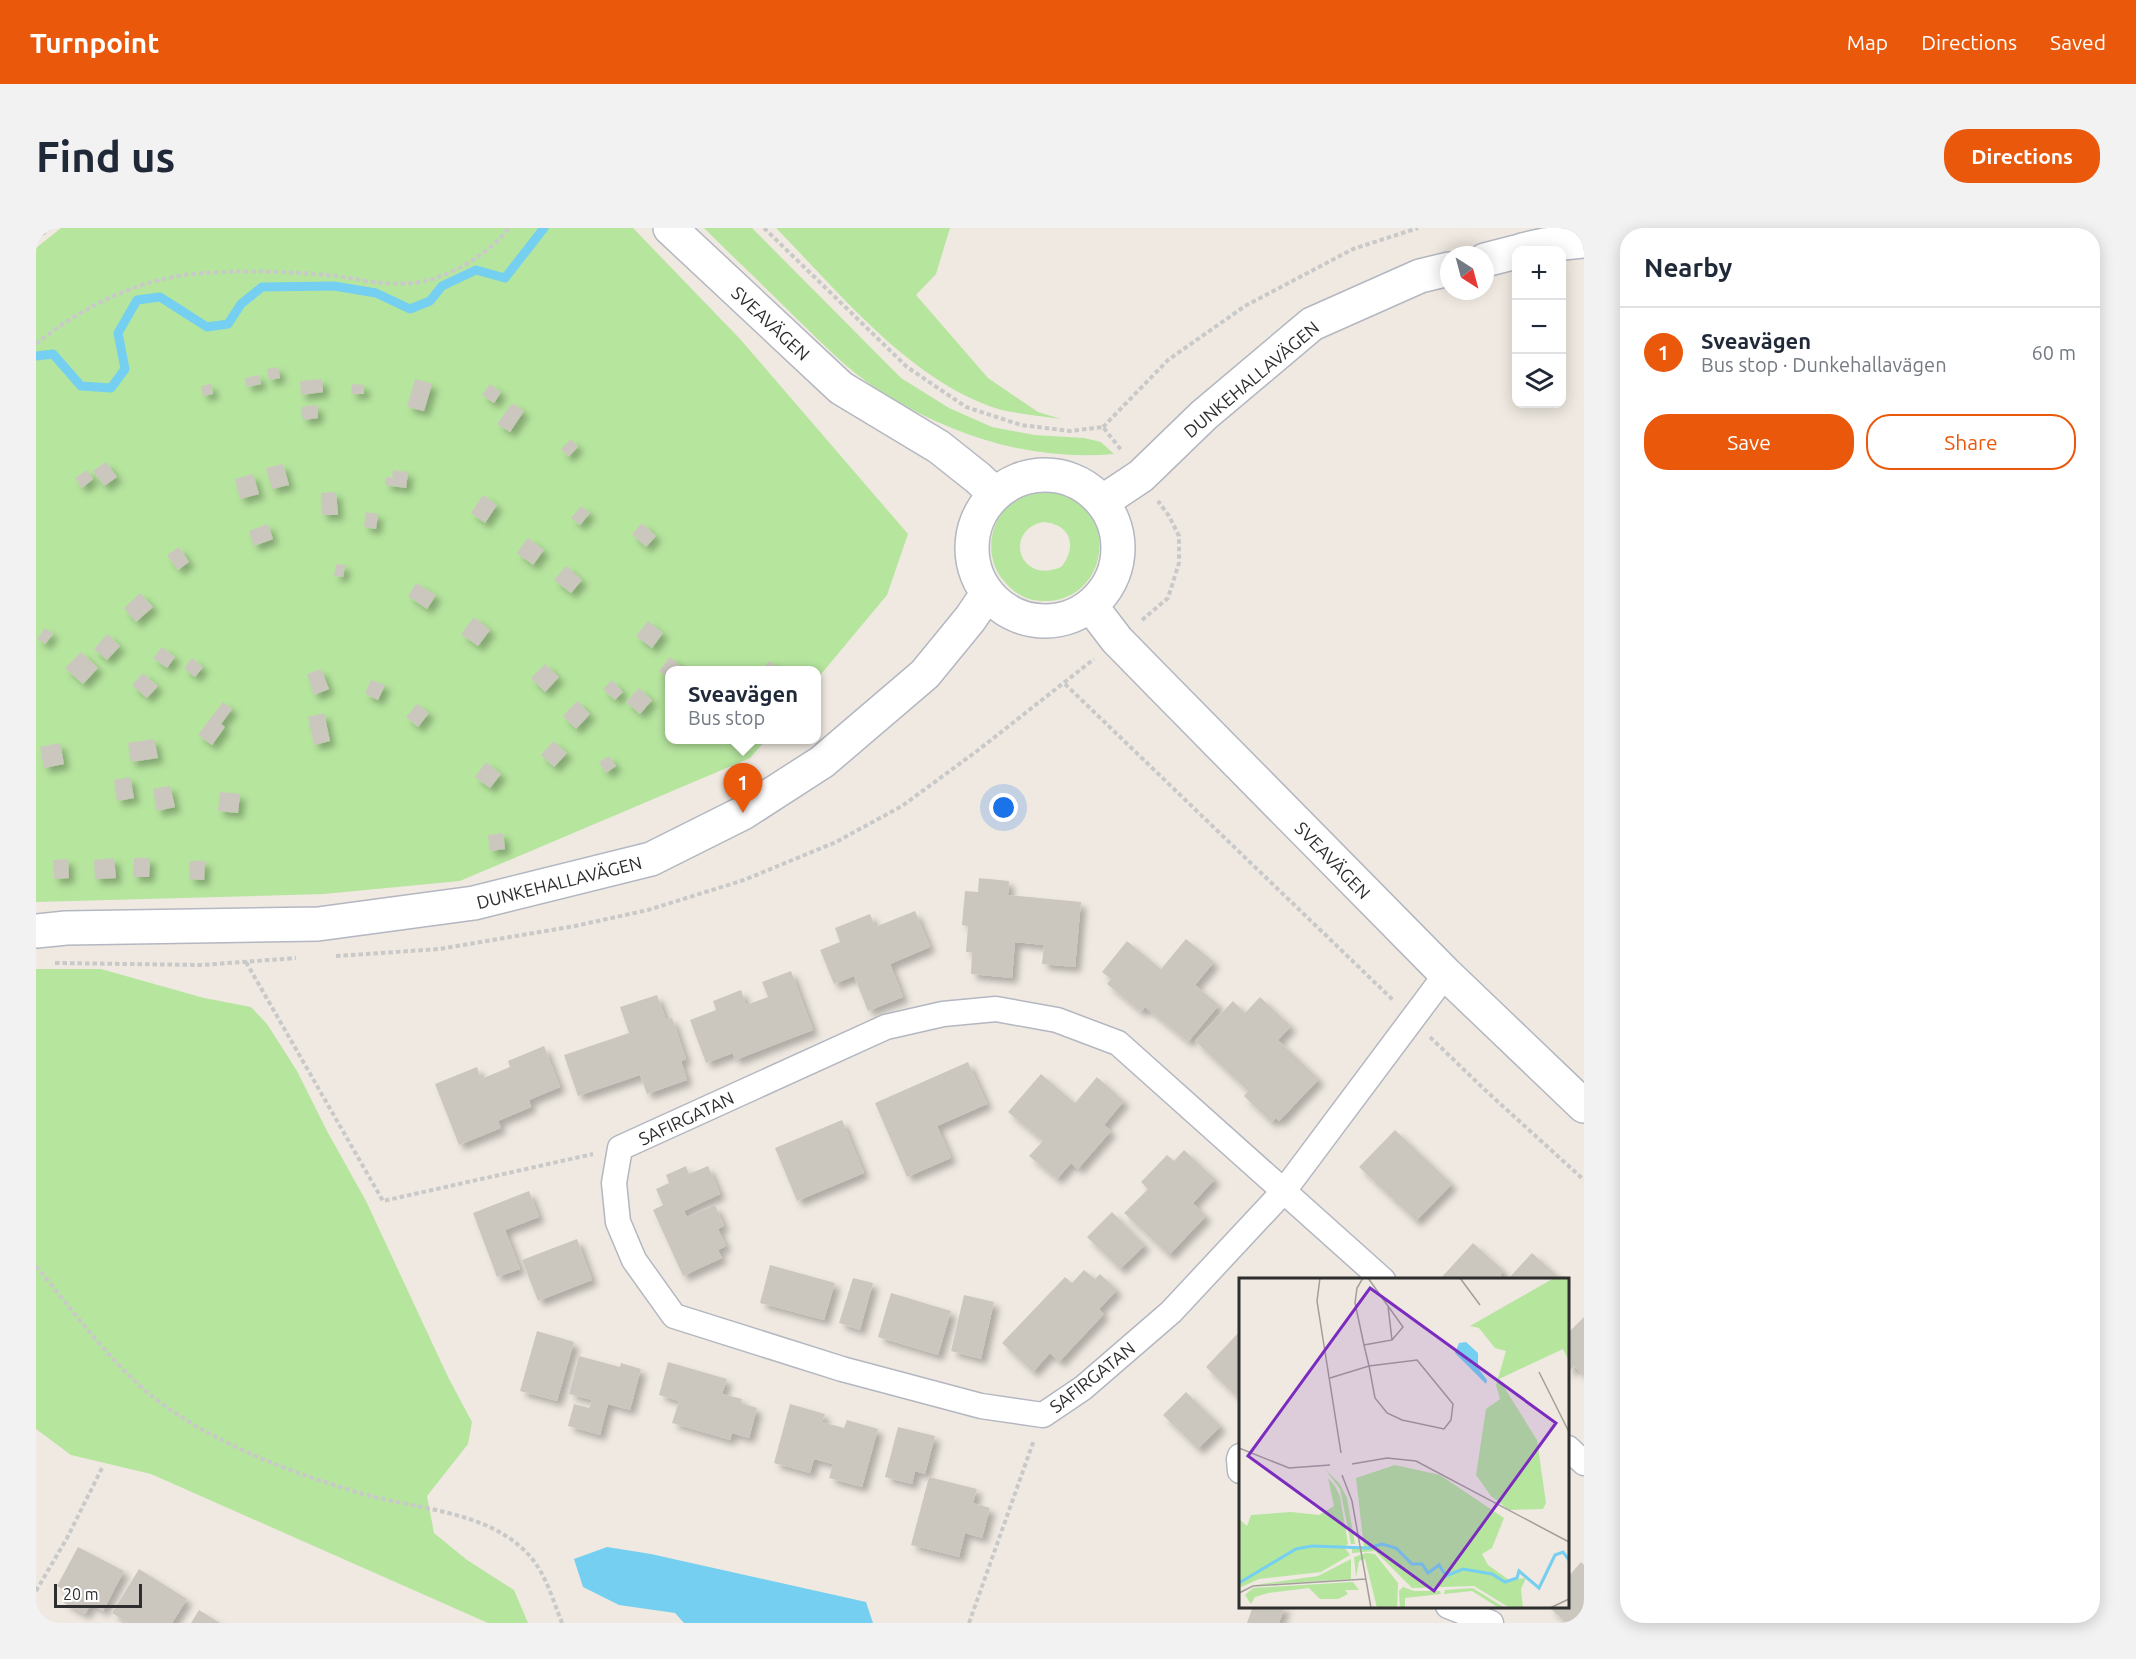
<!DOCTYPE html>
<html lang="en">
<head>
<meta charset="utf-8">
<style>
	:root { --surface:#fff; --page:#f2f2f3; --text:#1f2937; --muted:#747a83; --line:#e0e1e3; --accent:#ea580c }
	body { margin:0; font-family:Ubuntu,sans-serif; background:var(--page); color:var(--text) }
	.controls { position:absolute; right:18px; top:18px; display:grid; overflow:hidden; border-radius:12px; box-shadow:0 3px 15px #0003 }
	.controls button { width:54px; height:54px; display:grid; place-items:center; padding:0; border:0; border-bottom:2px solid var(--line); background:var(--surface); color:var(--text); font:30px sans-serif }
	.compass { position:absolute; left:1404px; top:18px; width:54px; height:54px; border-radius:50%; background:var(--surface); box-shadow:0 3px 15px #0003; rotate:144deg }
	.scale { position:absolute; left:18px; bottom:15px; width:88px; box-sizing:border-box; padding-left:6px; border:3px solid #2e2e2e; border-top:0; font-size:16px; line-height:21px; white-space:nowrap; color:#2e2e2e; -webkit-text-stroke:4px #fff; paint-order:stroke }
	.you { position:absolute; left:968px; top:580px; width:21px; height:21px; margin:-15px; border:4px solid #fff; border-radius:50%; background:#1a73e8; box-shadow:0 0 0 9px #1a73e833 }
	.badge { display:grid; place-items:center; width:39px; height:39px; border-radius:50%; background:var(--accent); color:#fff; font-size:20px; font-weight:700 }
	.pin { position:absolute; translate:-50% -50px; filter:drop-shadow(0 2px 3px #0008) }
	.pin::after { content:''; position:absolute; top:32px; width:21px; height:18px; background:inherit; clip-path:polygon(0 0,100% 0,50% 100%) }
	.popup { position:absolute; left:629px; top:438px; width:156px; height:78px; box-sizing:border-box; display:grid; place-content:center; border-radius:12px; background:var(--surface); filter:drop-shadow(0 2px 4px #0005); font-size:20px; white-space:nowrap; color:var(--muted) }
	.popup b { font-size:22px; color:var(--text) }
	.popup::after { content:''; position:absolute; left:50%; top:100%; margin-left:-12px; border:12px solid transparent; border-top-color:var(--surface) }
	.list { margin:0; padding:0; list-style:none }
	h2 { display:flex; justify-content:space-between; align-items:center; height:78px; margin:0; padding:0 24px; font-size:26px }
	h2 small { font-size:20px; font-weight:400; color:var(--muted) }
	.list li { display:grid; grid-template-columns:39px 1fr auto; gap:18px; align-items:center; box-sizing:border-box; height:90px; padding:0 24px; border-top:2px solid var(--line) }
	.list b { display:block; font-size:22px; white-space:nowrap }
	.list p { margin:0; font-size:20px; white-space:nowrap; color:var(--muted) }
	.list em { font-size:20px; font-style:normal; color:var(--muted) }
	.actions { display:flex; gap:12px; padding:18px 24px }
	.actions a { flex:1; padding:14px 0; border:2px solid var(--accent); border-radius:24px; text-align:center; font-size:21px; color:var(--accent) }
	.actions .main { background:var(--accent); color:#fff }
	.icon { flex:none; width:33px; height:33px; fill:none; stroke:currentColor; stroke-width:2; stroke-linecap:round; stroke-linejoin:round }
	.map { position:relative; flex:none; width:1548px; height:1395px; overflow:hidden; border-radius:24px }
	header { display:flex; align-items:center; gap:36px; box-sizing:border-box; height:84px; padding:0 30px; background:var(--accent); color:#fff }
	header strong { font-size:28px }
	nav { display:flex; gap:33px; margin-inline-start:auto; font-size:21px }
	.intro { display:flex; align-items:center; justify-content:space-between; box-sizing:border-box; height:144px; padding:0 36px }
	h1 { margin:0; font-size:42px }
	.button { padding:15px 27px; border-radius:24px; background:var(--accent); color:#fff; font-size:21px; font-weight:700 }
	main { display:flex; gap:36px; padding:0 36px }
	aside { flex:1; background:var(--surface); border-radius:24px; box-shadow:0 3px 15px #0003 }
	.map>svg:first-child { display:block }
</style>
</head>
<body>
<header>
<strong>Turnpoint</strong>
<nav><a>Map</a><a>Directions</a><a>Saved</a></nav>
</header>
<div class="intro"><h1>Find us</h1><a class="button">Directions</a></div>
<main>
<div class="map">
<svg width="1548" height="1395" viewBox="0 0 1548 1395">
	<defs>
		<filter id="shadow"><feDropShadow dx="5.5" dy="5.5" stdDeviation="3" flood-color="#0004"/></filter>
	</defs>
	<rect width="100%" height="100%" fill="#efe9e1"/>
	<!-- green -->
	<path fill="#b6e59e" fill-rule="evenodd" d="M25 0H597L704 111 872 306 851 367 781 451 780 442H634V512H730L714 530 424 653 288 666 0 674V20Z
		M668 0H716L865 150 913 180 956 199 998 207 1048 210 1065 214 1078 226C994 234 911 206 841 161 812 142 787 116 762 92 731 61 699 31 668 0Z
		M740 0H914L900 46 880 67 952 150 1002 184 1025 191C1002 187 975 186 953 178 868 146 802 63 740 0Z
		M1005 263C1010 264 1017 263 1023 265 1083 279 1074 370 1012 373 994 374 979 367 968 353 945 327 954 282 987 268 992 266 999 265 1005 263ZM1006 294C1035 295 1042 319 1025 339 984 357 967 304 1006 294Z
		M0 741H65L168 770 215 779 231 796 261 843 291 903 330 973 412 1149 436 1194 432 1216 391 1268 398 1305 431 1332 478 1362 492 1395H452L115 1246 35 1227 0 1201Z"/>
	<!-- water -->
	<path fill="#75cff0" d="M571 1319 615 1326 830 1374 837 1395H648L639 1385 583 1377 547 1359 538 1331Z"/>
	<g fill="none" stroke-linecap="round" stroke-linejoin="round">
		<!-- stream -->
		<path stroke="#75cff0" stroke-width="9" d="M0 128 17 126 45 158 75 160 89 141 82 105 101 72 124 69 171 99 192 96 205 76 226 59 298 58 340 65 374 81 394 73 406 58 440 42 469 50 508 0"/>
	</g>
	<!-- building -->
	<path fill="#cbc7bf" filter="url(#shadow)" d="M242 139 244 150 233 152 231 141Z
		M223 147 225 156 211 159 209 150Z
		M286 151 287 164 265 167 264 153Z
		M379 151 396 156 388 183 371 179Z
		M175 156 177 166 167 168 165 158Z
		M316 156 328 157V166H315Z
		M454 156 465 164 458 175 446 167Z
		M476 175 488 183 474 204 461 196Z
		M281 177 282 190 267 192 265 179Z
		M535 211 542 219 532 229 525 221Z
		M70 234 81 249 68 258 57 243Z
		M247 236 253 257 236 261 230 240Z
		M51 242 57 251 46 260 39 250Z
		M357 242 372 244 370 260 349 257 350 249 356 250Z
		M217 246 223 266 204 271 199 251Z
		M300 264 302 287H286L285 265Z
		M447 267 461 277 449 295 435 285Z
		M545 278 554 285 544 297 535 290Z
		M330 284 342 286 340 301 328 299Z
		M606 295 620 308 610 319 596 306Z
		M232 296 237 311 218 318 213 303Z
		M492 310 508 322 497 337 481 325Z
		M143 319 153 334 142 342 131 327Z
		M300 336 309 337 307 349 298 348Z
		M530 338 546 352 535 365 518 352Z
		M380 355 400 367 391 381 372 368Z
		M104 365 117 379 100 394 88 380Z
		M438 389 454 402 442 418 425 406Z
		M612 393 627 405 616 420 600 408Z
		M9 400 17 406 9 416 1 411Z
		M71 406 84 418 71 432 58 421Z
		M126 419 139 429 131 440 117 430Z
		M45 424 62 440 47 456 29 440Z
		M634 429 645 438 641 442H634V451L623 443Z
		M156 430 167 439 159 449 148 440Z
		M734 433 743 442H725Z
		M509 436 523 449 509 464 495 450Z
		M285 441 293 461 278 467 271 446Z
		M107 445 122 458 111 470 96 457Z
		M335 452 349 457 342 472 329 466Z
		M576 452 587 464 579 472 567 461Z
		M603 460 616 472 604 486 590 474Z
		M541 473 554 486 540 501 527 488Z
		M187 474 196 481 185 496 189 499 176 517 162 507Z
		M381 476 393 485 382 499 370 489Z
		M288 485 294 513 278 517 272 489Z
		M118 511 122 530 95 534 92 515Z
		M517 513 531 525 518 539 505 527Z
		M24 515 28 536 8 540 4 519Z
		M573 528 580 538 570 545 563 534Z
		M450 534 465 546 454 560 439 549Z
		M94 549 98 570 81 573 78 552Z
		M134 558 139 579 121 583 117 561Z
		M184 564 204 566 202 585 182 583Z
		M467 605 469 621 454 623 452 607Z
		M78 630 80 650 59 651 58 632Z
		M98 630H114L113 649H97Z
		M32 631 33 650 18 651 17 632Z
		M154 633H169L168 652 153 651Z
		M943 650 973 653 972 667 1045 674 1039 739 1006 736 1008 717 979 714 976 750 935 746 936 724H930L932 698 926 697 929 663 942 664Z
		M879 683 894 719 854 736 867 769 832 783 818 748 798 756 784 722 804 714 799 700 834 686 839 699Z
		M1150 711 1178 734 1159 757 1183 777 1152 814 1109 779 1105 784 1071 756 1075 751 1066 744 1091 713 1125 741Z
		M755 743 777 802 699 832 697 825 670 835 654 792 680 782 677 773 705 762 710 777 732 769 726 754Z
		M621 767 630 792 636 790 650 831 645 833 651 852 611 866 604 847 542 868 528 827 593 805 584 779Z
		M1224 769 1255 798 1242 812 1283 851 1243 893 1240 890 1235 894 1208 868 1212 863 1159 813 1197 773 1209 785Z
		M508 818 524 859 493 872 495 879 462 893 465 900 423 917 399 856 441 839 445 851 474 839 472 833Z
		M932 834 951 876 901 898 915 930 871 949 839 875Z
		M1005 846 1039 875 1061 849 1088 873 1068 897 1075 903 1042 941 1035 935 1021 951 993 928 1007 913 972 884Z
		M806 892 828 945 761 973 739 920Z
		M1359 902 1416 956 1380 993 1323 939Z
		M1148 922 1179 951 1157 975 1170 988 1133 1027 1088 985 1112 961 1105 954 1131 927 1138 933Z
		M650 938 653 946 672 938 684 966 648 983 651 989 679 977 688 998 682 1001 690 1018 682 1022 686 1030 647 1048 617 982 627 977 620 961 633 955 630 947Z
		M493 963 503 989 469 1002 484 1041 461 1049 437 985Z
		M1076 984 1109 1017 1084 1041 1051 1009Z
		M541 1011 556 1052 502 1073 486 1032Z
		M1437 1015 1468 1043 1464 1047 1469 1052H1407L1405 1050Z
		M1496 1025 1526 1052H1471Z
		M734 1037 799 1055 788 1092 724 1075Z
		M1048 1042 1059 1051 1064 1046 1081 1062 1063 1081 1068 1086 1023 1134 1014 1125 997 1144 966 1115 1029 1049 1036 1055Z
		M817 1050 837 1055 824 1102 803 1095Z
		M855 1065 915 1083 902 1127 842 1109Z
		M928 1067 958 1074 945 1131 915 1123Z
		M1548 1089V1148L1538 1138 1532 1145V1105Z
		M501 1103 538 1114 521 1173 484 1163Z
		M1204 1103V1172L1170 1139Z
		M543 1128 584 1139 585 1135 605 1141 594 1182 572 1176 564 1207 532 1198 538 1176 553 1180 556 1172 533 1166Z
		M632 1134 691 1151 686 1166 706 1171 705 1175 721 1180 713 1210 696 1205 694 1212 636 1195 643 1173 623 1167Z
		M1150 1164 1185 1198 1162 1221 1127 1187Z
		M754 1176 789 1186 786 1194 808 1200 811 1192 842 1201 826 1259 793 1250 797 1236 778 1231 774 1245 738 1235Z
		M862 1199 899 1208 889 1246 879 1243 876 1256 849 1249Z
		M893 1249 941 1261 937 1275 954 1280 946 1310 929 1305 923 1329 875 1317Z
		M42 1319 88 1343 67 1383 55 1376 49 1386 28 1375 33 1365 21 1358Z
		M1545 1334 1548 1337V1395H1530L1512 1378H1532V1349Z
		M103 1341 151 1371 136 1395H92L76 1385Z
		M1217 1378H1249L1243 1395H1211Z
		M163 1382 184 1395H155Z"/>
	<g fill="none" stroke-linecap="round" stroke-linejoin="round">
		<!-- street casing -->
		<g stroke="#b4b7c1" stroke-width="27">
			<path id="street" d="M1347 1052 1082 815 1021 792 960 781 907 786 850 799 584 920 578 955 582 994 598 1032 638 1088 806 1141 945 1178 1007 1187 1047 1160 1135 1084 1247 964 1410 746
				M1532 1220 1548 1235
				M1204 1228 1203 1231 1204 1243
				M1412 1378 1455 1395"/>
		</g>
		<!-- secondary casing -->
		<g stroke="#b4b7c1" stroke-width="36">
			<path id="secondary" d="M634 0 805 160 903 219 942 250 959 266
				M1486 22 1508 17 1548 13
				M1449 32 1480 24
				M936 320a73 73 0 1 1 146 0a73 73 0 1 1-146 0Z
				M1066 274 1105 248 1168 187 1276 96 1384 48 1413 41
				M1055 378 1081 412 1132 464 1410 746 1548 878
				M0 703 30 700 282 696 438 675 615 631 707 585 786 534 889 446 934 391 951 366"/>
		</g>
		<!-- path -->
		<path stroke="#c9c9c9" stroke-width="4" stroke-dasharray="4.5 3" stroke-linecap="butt" d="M728 0 871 139 930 179 985 197 1034 203 1067 199 1086 223
			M0 11 14 0
			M0 116C44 80 100 52 157 46 200 42 246 43 290 47 309 48 329 54 348 55 361 56 378 56 389 53 421 45 453 25 473 0
			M1067 199 1132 132 1209 78 1317 21 1382 0
			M1106 392 1132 370 1143 335V308L1133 288 1122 273
			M1029 456 1357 772
			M300 728 403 721 539 698 612 682 708 652 800 614 866 578 941 523 1058 431
			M210 734 347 973 557 926
			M19 735 166 737 260 730
			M1394 809 1448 861 1548 952
			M0 1038C35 1080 69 1128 111 1164 134 1183 161 1200 188 1213 231 1235 277 1251 324 1265 377 1281 448 1282 489 1323 509 1342 516 1370 526 1395
			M0 1363 31 1310 66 1240
			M933 1395 998 1212"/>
		<!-- street -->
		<use href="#street" stroke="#fff" stroke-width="24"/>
		<!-- secondary -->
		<use href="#secondary" stroke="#fff" stroke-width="33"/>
	</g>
	<g text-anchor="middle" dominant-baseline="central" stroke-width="6" stroke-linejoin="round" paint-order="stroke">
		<!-- street labels -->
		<g font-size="18" fill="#2e2e2e" stroke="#fff">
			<text transform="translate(735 95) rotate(43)">SVEAVÄGEN</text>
			<text transform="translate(1215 151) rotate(-40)">DUNKEHALLAVÄGEN</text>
			<text transform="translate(1297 632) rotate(46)">SVEAVÄGEN</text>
			<text transform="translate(523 654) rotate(-14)">DUNKEHALLAVÄGEN</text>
			<text transform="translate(650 890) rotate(-25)">SAFIRGATAN</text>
			<text transform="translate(1056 1149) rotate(-38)">SAFIRGATAN</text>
		</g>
	</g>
	<!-- overview -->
	<g transform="translate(1203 1050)">
		<rect width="330" height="330" fill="#efe9e1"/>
		<path d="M315 0H330V83L324 71 260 101 298 162 307 225 304 231 270 232 252 218 237 197 247 131 261 121 257 107 267 73 256 70 240 50 231 48ZM156 187 201 197 265 240 253 270 243 276 249 287 270 302 287 300 282 311 284 330H271L235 308 173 310 136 273 113 275V270H125L117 200ZM86 191 101 206 108 220 116 266H112L101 211ZM89 200 96 208 101 218 109 266 105 269 111 277 82 294 20 301 0 310V241L8 248 12 237 52 234 80 237 95 228ZM127 275 136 276 159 305 158 330H138L126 281 120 283 117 299 115 279ZM112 281V301L15 307 79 298ZM114 304 120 312H106L109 316 99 321H81L70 310 29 315 16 319 12 326 6 317 14 310ZM164 309 175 313H201L202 316 166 320V330H161L160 313ZM234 310 237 312 266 330H260L233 313 205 316 206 312Z" fill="#b6e59e"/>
		<path d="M227 64 239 75V90L248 102 247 106 216 75 220 65Z" fill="#75cff0"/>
		<path fill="none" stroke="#75cff0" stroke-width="3" d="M0 305 57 271 73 268 129 270 143 266 157 270 173 286H183L189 295 200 287 207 298 224 291 253 296 266 304 278 300 280 293 300 310 316 277 324 274 330 282"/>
		<path fill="none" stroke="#a29e99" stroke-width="1.5" d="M81 0 78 23 102 175M221 0 241 27M149 28 164 49 153 62M125 67 153 62 149 28 129 0M300 94 330 154M91 100 130 88 178 82 214 126 212 142 205 151 163 142 148 135 136 120 130 88 125 67 116 25 118 10 124 0M0 170 50 190 91 187M113 186 148 180 177 183 330 264M103 197 113 223 132 330M0 315 14 308 127 301M311 330 330 321"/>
		<path fill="#7b2cbf" fill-opacity="0.15" stroke="#7b2cbf" stroke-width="3" d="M131 10 317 145 195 313 9 178Z"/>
		<rect width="330" height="330" fill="none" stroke="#2e2e2e" stroke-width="3"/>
	</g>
</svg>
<div class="controls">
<button>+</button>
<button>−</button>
<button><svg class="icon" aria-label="layers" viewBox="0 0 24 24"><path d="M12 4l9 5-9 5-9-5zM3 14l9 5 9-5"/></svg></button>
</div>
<svg class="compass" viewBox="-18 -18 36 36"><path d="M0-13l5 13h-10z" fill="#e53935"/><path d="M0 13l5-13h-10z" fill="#747a83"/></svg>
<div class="scale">20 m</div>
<div class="you"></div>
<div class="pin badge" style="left:707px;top:585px">1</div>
<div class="popup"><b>Sveavägen</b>Bus stop</div>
</div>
<aside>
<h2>Nearby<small></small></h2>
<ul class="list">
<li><span class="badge">1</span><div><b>Sveavägen</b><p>Bus stop · Dunkehallavägen</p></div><em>60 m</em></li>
</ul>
<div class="actions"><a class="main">Save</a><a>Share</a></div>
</aside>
</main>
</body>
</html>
